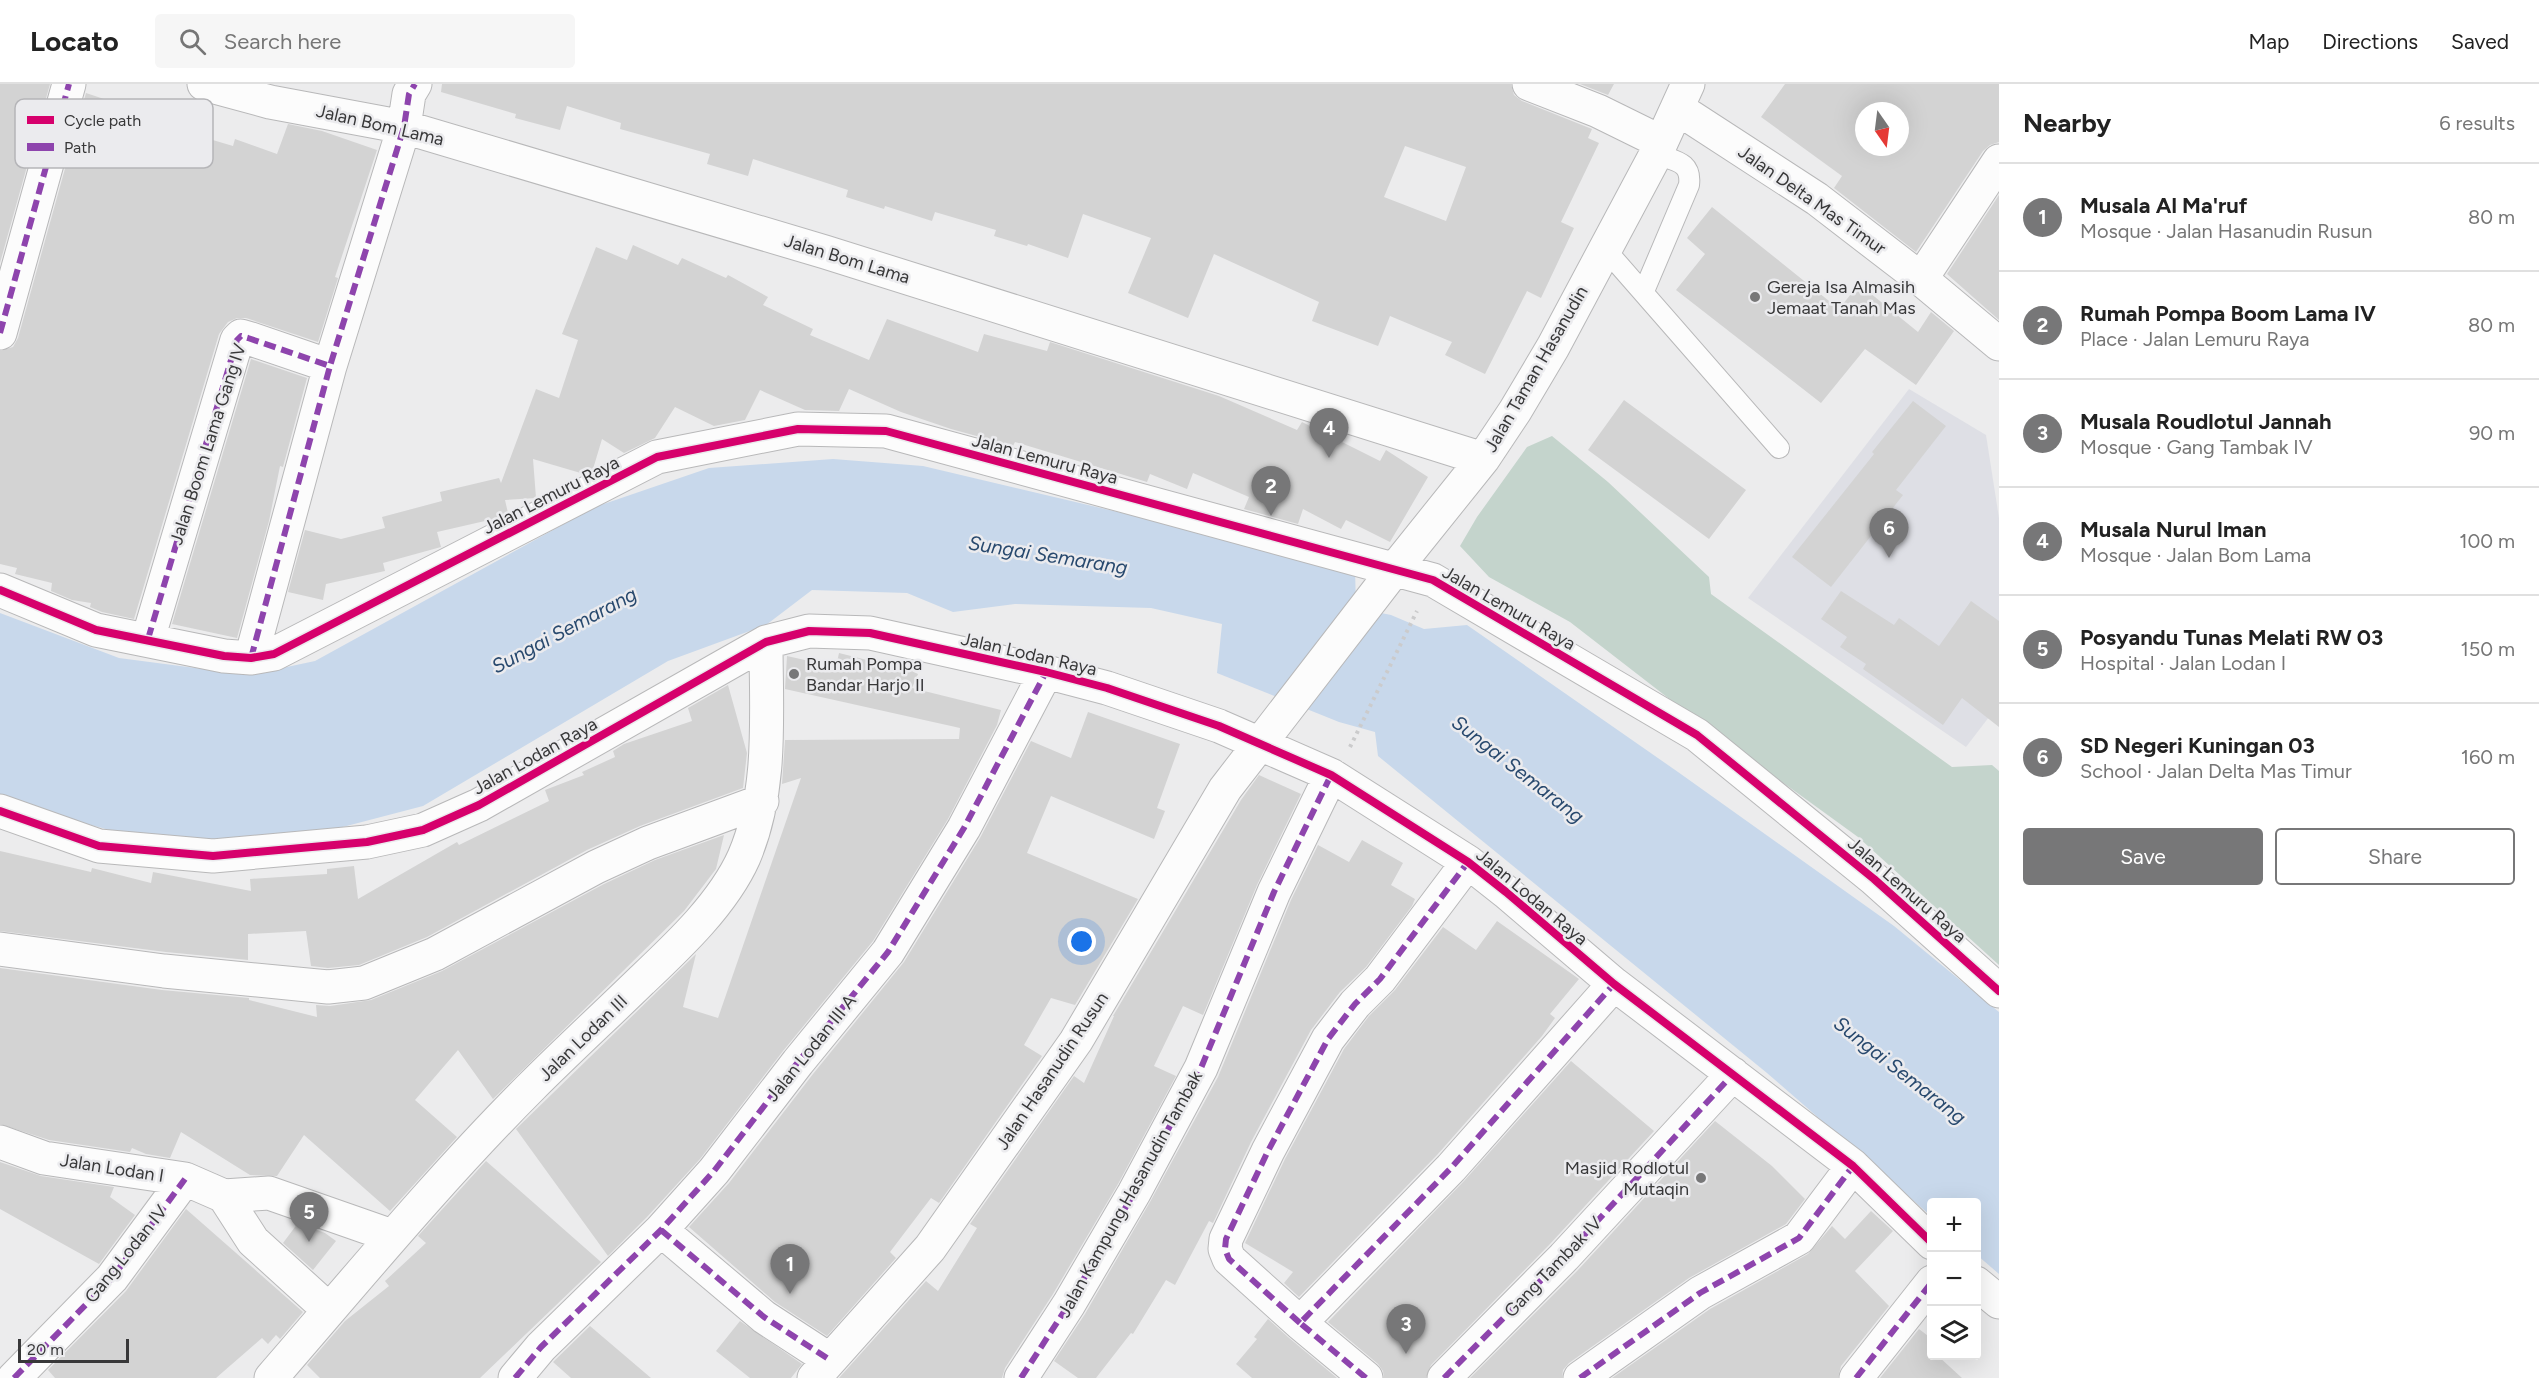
<!DOCTYPE html>
<html lang="en">
<head>
<meta charset="utf-8">
<style>
	:root { --surface:#fff; --page:#f6f6f6; --text:#222; --muted:#767676; --line:#e0e0e0; --accent:#777778 }
	body { margin:0; font-family:Figtree,sans-serif; background:var(--page); color:var(--text) }
	.controls { position:absolute; right:18px; bottom:18px; display:grid; overflow:hidden; border-radius:6px; box-shadow:0 6px 24px #0002 }
	.controls button { width:54px; height:54px; display:grid; place-items:center; padding:0; border:0; border-bottom:2px solid var(--line); background:var(--surface); color:var(--text); font:30px sans-serif }
	.compass { position:absolute; left:1855px; top:18px; width:54px; height:54px; border-radius:50%; background:var(--surface); box-shadow:0 6px 24px #0002; rotate:166deg }
	.scale { position:absolute; left:18px; bottom:15px; width:111px; box-sizing:border-box; padding-left:6px; border:3px solid #383839; border-top:0; font-size:16px; line-height:21px; white-space:nowrap; color:#383839; -webkit-text-stroke:4px #ebebee; paint-order:stroke }
	.you { position:absolute; left:1082px; top:858px; width:21px; height:21px; margin:-15px; border:4px solid #fff; border-radius:50%; background:#1a73e8; box-shadow:0 0 0 9px #1a73e833 }
	.badge { display:grid; place-items:center; width:39px; height:39px; border-radius:50%; background:var(--accent); color:#fff; font-size:20px; font-weight:700 }
	.pin { position:absolute; translate:-50% -50px; filter:drop-shadow(0 2px 3px #0008) }
	.pin::after { content:''; position:absolute; top:32px; width:21px; height:18px; background:inherit; clip-path:polygon(0 0,100% 0,50% 100%) }
	.list { margin:0; padding:0; list-style:none }
	h2 { display:flex; justify-content:space-between; align-items:center; height:78px; margin:0; padding:0 24px; font-size:26px }
	h2 small { font-size:20px; font-weight:400; color:var(--muted) }
	.list li { display:grid; grid-template-columns:39px 1fr auto; gap:18px; align-items:center; box-sizing:border-box; height:108px; padding:0 24px; border-top:2px solid var(--line) }
	.list b { display:block; font-size:22px; white-space:nowrap }
	.list p { margin:0; font-size:20px; white-space:nowrap; color:var(--muted) }
	.list em { font-size:20px; font-style:normal; color:var(--muted) }
	.actions { display:flex; gap:12px; padding:18px 24px }
	.actions a { flex:1; padding:14px 0; border:2px solid var(--accent); border-radius:6px; text-align:center; font-size:21px; color:var(--accent) }
	.actions .main { background:var(--accent); color:#fff }
	.icon { flex:none; width:33px; height:33px; fill:none; stroke:currentColor; stroke-width:2; stroke-linecap:round; stroke-linejoin:round }
	.map { position:relative; flex:none; width:1999px; height:1294px; overflow:hidden }
	header { display:flex; align-items:center; gap:36px; box-sizing:border-box; height:84px; padding:0 30px; background:var(--surface); border-bottom:2px solid var(--line) }
	header strong { font-size:28px }
	nav { display:flex; gap:33px; margin-inline-start:auto; font-size:21px }
	.search { width:420px; height:54px; background:var(--page); display:flex; align-items:center; gap:15px; box-sizing:border-box; padding:0 21px; border-radius:6px; color:var(--muted); font-size:22px }
	main { display:flex }
	aside { flex:1; background:var(--surface) }
	.map>svg:first-child { display:block }
</style>
</head>
<body>
<header>
<strong>Locato</strong>
<div class="search"><svg class="icon" aria-label="search" viewBox="0 0 24 24"><circle cx="10" cy="10" r="6"/><path d="M15 15l6 6"/></svg>Search here</div>
<nav><a>Map</a><a>Directions</a><a>Saved</a></nav>
</header>
<main>
<div class="map">
<svg width="1999" height="1294" viewBox="0 0 1999 1294">
	<rect width="100%" height="100%" fill="#ececed"/>
	<!-- built -->
	<path fill="#dedfe5" d="M1909 305 1986 351 1999 434V620L1966 663 1748 514Z"/>
	<!-- green -->
	<path fill="#c4d4cc" d="M1552 352 1608 398 1709 493 1711 510 1952 683 1992 681 1999 687V881L1858 753 1694 634 1570 538 1489 493 1460 462 1477 433 1527 363Z"/>
	<!-- water -->
	<path fill="#c8d8eb" d="M833 375 923 382 1355 484 1356 524 1391 531 1424 545 1467 541 1678 688 1894 842 1999 928V1190L1977 1171 1976 1118H1932L1931 1132 1767 989 1378 672 1375 648 1339 638 1217 589 1222 540 1151 524 1015 520 953 528 907 509 812 506 766 541 668 577 423 722 335 745 212 768 139 754 47 729 0 712V529L119 574 249 591 315 577 595 423 709 384Z"/>
	<!-- building -->
	<path fill="#d3d3d3" fill-rule="evenodd" d="M0 0H50L0 179Z
		M442 0H1511L1514 11 1522 17 1592 45 1588 54 1599 59 1561 138 1574 144 1541 214 1527 207 1485 290 1445 271 1452 258 1390 232 1378 262 1312 237 1319 218 1214 170 1188 234 1128 209 1151 154 1083 130 1068 174 1028 160 1027 162 994 152 996 146 935 128 932 137 885 122 884 125 846 113 848 106 753 75 748 92 707 80 710 70 620 45 621 39 567 22 560 46 515 34 516 30 441 8ZM1405 62 1466 83 1446 137 1384 113Z
		M1580 0H1614L1608 11Z
		M1785 0H1999V58L1990 61 1983 67 1916 168 1834 104 1842 92 1761 33ZM1864 27H1900V63H1864Z
		M86 9 137 26 135 33 233 62 235 55 277 70 288 40 322 47 377 66 335 193 338 194 318 258 246 234H237L228 238 219 250 134 535 102 528 90 523 91 519 72 516 51 507 52 499 15 490 17 484 0 480V267L13 263 18 254Z
		M1999 111V236L1947 190Z
		M1712 123 1839 225 1859 200 1918 248 1931 228 1954 247 1916 301 1865 265 1821 319 1676 206 1705 170 1687 154Z
		M633 161 678 181 682 174 726 194 728 191 768 213 763 221 813 245 810 251 869 276 887 235 978 268 984 250 1047 267 1050 258 1219 312 1297 346 1302 338 1380 377 1386 366 1428 393 1390 458 1346 436 1341 445 1303 425 1298 440 1244 425 1249 413 1193 389 1187 405 1150 390 1147 398 1015 358 1013 362 951 345 901 328 849 305 839 327 805 326 760 306 745 336 714 342 675 323 655 354 624 369 602 355 593 385 584 390 533 375 536 414 505 416 508 429 498 434 437 448 441 463 383 479 385 487 326 500 323 516 288 508 305 446 341 455 385 444 382 433 442 417 440 408 499 394 501 399 536 305 559 314 578 256 562 250 596 163 627 176Z
		M251 275 307 294 283 383 280 382 269 437 237 554 172 540Z
		M1624 316 1746 406 1709 455 1588 366Z
		M1913 317 1946 342 1896 406 1903 411 1831 503 1792 473 1874 370 1872 368Z
		M1841 507 1894 541 1899 534 1939 562 1971 517 1999 537V643L1962 614 1943 641 1863 585 1866 580 1840 563 1847 553 1821 535Z
		M839 569 891 582 893 578 918 590 912 604 1001 626 997 641 948 735 873 857 783 967 700 1075 647 1133 608 1172 516 1045 696 870 683 923 718 934 801 694 782 700 785 656 959 655 960 644 785 605 787 572 836 583Z
		M728 601 747 669 743 704 640 742 587 766 427 853 359 881 328 884 311 882 306 847 248 850V876L166 868 0 847V767L91 788 92 784 151 799 153 788 251 807 250 795 327 790V785L354 782 358 815 457 758 459 761 549 717 545 706 584 691 582 688 615 673 613 667 624 660 692 637 688 624Z
		M1088 628 1180 660 1157 724 1165 727 1154 755 1051 712 1027 769 1138 815 1075 921 1051 914 1024 961 1042 972 939 1119 931 1114 890 1168 896 1174 827 1252 775 1218 689 1143 729 1099 813 990 904 878 980 754 1031 657 1071 674Z
		M1259 691 1301 710 1257 801 1203 931 1183 922 1154 982 1176 992 1118 1100 1053 1210 1005 1284 1002 1294H839L926 1197 938 1207 977 1144 970 1140 1074 992 1084 999 1114 932H1113L1241 716Z
		M724 751 716 785 684 827 493 1015 458 966 415 1016 457 1053 390 1127 304 1051 277 1092 250 1091 181 1048 170 1074 146 1070 132 1064 130 1068 49 1056 0 1040V884L162 906 249 914V916L317 933 316 921 330 922 371 916 442 887 604 800 655 776Z
		M1362 756 1403 779 1391 801 1415 815 1412 822 1366 883 1340 908 1311 946 1251 1058 1213 1139 1209 1137 1175 1201 1166 1196 1133 1250 1131 1249 1096 1294H1078L1054 1277 1085 1230 1150 1118 1218 993 1291 816 1318 761 1349 778Z
		M1497 837 1579 895 1550 930 1555 934 1542 952 1437 1071 1299 1213 1284 1199 1293 1188 1245 1159 1285 1075 1344 965 1369 932 1395 906 1443 843 1476 866Z
		M1571 977 1654 1047 1550 1160 1431 1281 1426 1294H1384L1383 1287 1378 1280 1328 1238 1464 1097Z
		M1715 1037 1772 1082 1805 1115 1786 1140 1689 1194 1569 1279 1563 1286 1562 1294H1470L1578 1186Z
		M486 1077 601 1178 480 1294H320L307 1281 345 1237 389 1202 385 1197 426 1159 418 1152Z
		M0 1078 41 1092 114 1103 110 1113 135 1131 99 1180 0 1125Z
		M186 1125 303 1228 280 1255 276 1251 268 1260 262 1254 216 1294H55L48 1286 126 1207Z
		M1871 1127 1893 1147 1855 1187 1889 1222 1841 1282 1838 1294H1612L1710 1225 1808 1170 1832 1142 1845 1155Z
		M298 1139 325 1149 336 1157 313 1186 283 1159Z
		M1268 1235 1288 1253 1337 1294H1252L1236 1280 1257 1255 1254 1253Z
		M740 1237 802 1280 791 1294H750L716 1267Z
		M590 1242 651 1294H571L553 1278Z
		M1919 1245 1932 1255V1272H1938L1962 1294H1880Z"/>
	<g fill="none" stroke-linecap="round" stroke-linejoin="round">
		<!-- lane casing -->
		<g stroke="#b8b8b9" stroke-width="22">
			<path id="lane" d="M1605 165 1779 364
				M1644 207 1689 101C1692 77 1674 77 1656 70"/>
		</g>
		<!-- street casing -->
		<g stroke="#b8b8b9" stroke-width="35">
			<path id="street" d="M204 0 270 18 404 43 825 168 1483 375
				M1529 0 1598 27 1661 58
				M1677 24 1817 115 1921 195 1999 260
				M1921 195 1999 77
				M0 249 69 0
				M0 506 96 546 224 572 251 574 274 570 657 373 798 345 886 347 1433 496 1697 651 1874 795 1999 907
				M148 555 237 256 241 252 248 254 330 282 404 43 409 10 415 0
				M251 574 330 282
				M0 727 99 762 213 772 367 758 423 746 479 721 766 558 809 547 870 549 1046 588 1107 604 1219 642 1331 691 1468 778 1506 808 1614 900 1853 1082 1932 1159
				M0 865 164 887 328 903 364 899 435 870 596 783 648 759 762 717
				M0 1058 44 1074 185 1095 224 1112 269 1109 392 1152
				M224 1112 253 1157 329 1226
				M661 1146 764 1233 830 1276
				M1976 1199 1999 1218
				M1300 1239 1229 1175 1225 1165 1226 1155 1268 1067 1328 955 1355 920 1380 895 1468 778
				M14 1294 112 1194 185 1095
				M271 1294C356 1196 439 1095 531 1003 567 967 604 933 641 897 678 862 723 820 744 773 773 705 766 630 766 558
				M515 1294 541 1263 661 1146 714 1087 798 978 888 868 964 744 1046 588
				M814 1294 930 1164 1076 957 1225 705 1394 486 1483 375 1515 327 1553 263 1656 70 1688 0
				M1021 1294 1069 1220 1134 1109 1201 984 1274 808 1331 691
				M1366 1294 1300 1239 1451 1084 1614 900
				M1444 1294 1564 1173 1733 990
				M1580 1294 1700 1209 1799 1154 1853 1082
				M1856 1294 1932 1198"/>
		</g>
		<!-- path -->
		<path stroke="#cbcbcc" stroke-width="4" stroke-dasharray="3 4.5" stroke-linecap="butt" d="M1350 663 1417 527"/>
		<!-- lane -->
		<use href="#lane" stroke="#fcfcfc" stroke-width="20"/>
		<!-- street -->
		<use href="#street" stroke="#fcfcfc" stroke-width="33"/>
		<!-- quiet -->
		<path stroke="#8e44ad" stroke-width="6" stroke-dasharray="12 6" stroke-linecap="butt" d="M0 249 69 0
			M148 555 237 256 241 252 248 254 330 282 404 43 409 10 415 0
			M251 574 330 282
			M661 1146 764 1233 830 1276
			M1300 1239 1229 1175 1225 1165 1226 1155 1268 1067 1328 955 1355 920 1380 895 1468 778
			M14 1294 112 1194 185 1095
			M515 1294 541 1263 661 1146 714 1087 798 978 888 868 964 744 1046 588
			M1021 1294 1069 1220 1134 1109 1201 984 1274 808 1331 691
			M1366 1294 1300 1239 1451 1084 1614 900
			M1444 1294 1564 1173 1733 990
			M1580 1294 1700 1209 1799 1154 1853 1082
			M1856 1294 1932 1198"/>
		<!-- cycleway casing -->
		<g stroke="#ebebee" stroke-width="11">
			<path id="cycleway" d="M0 506 96 546 224 572 251 574 274 570 657 373 798 345 886 347 1433 496 1697 651 1874 795 1999 907
				M0 727 99 762 213 772 367 758 423 746 479 721 766 558 809 547 870 549 1046 588 1107 604 1219 642 1331 691 1468 778 1506 808 1614 900 1853 1082 1932 1159"/>
		</g>
		<!-- cycleway -->
		<use href="#cycleway" stroke="#d6006c" stroke-width="8"/>
	</g>
	<!-- markers -->
	<g fill="#777778" stroke="#ebebee" stroke-width="2">
		<circle cx="1755" cy="213" r="6"/>
		<circle cx="794" cy="590" r="6"/>
		<circle cx="1701" cy="1094" r="6"/>
	</g>
	<g text-anchor="middle" dominant-baseline="central" stroke-width="5" stroke-linejoin="round" paint-order="stroke">
		<!-- street labels -->
		<g font-size="18" fill="#383839" stroke="#ebebee">
			<text transform="translate(380 41) rotate(13)">Jalan Bom Lama</text>
			<text transform="translate(1812 116) rotate(35)">Jalan Delta Mas Timur</text>
			<text transform="translate(847 175) rotate(17)">Jalan Bom Lama</text>
			<text transform="translate(1536 285) rotate(-60)">Jalan Taman Hasanudin</text>
			<text transform="translate(208 360) rotate(-72)">Jalan Boom Lama Gang IV</text>
			<text transform="translate(1045 375) rotate(15)">Jalan Lemuru Raya</text>
			<text transform="translate(551 411) rotate(-27)">Jalan Lemuru Raya</text>
			<text transform="translate(1509 524) rotate(30)">Jalan Lemuru Raya</text>
			<text transform="translate(1029 570) rotate(13)">Jalan Lodan Raya</text>
			<text transform="translate(535 672) rotate(-29)">Jalan Lodan Raya</text>
			<text transform="translate(1907 806) rotate(41)">Jalan Lemuru Raya</text>
			<text transform="translate(1532 813) rotate(40)">Jalan Lodan Raya</text>
			<text transform="translate(583 954) rotate(-44)">Jalan Lodan III</text>
			<text transform="translate(811 964) rotate(-51)">Jalan Lodan III A</text>
			<text transform="translate(1052 987) rotate(-56)">Jalan Hasanudin Rusun</text>
			<text transform="translate(112 1084) rotate(9)">Jalan Lodan I</text>
			<text transform="translate(1130 1110) rotate(-61)">Jalan Kampung Hasanudin Tambak</text>
			<text transform="translate(126 1170) rotate(-51)">Gang Lodan IV</text>
			<text transform="translate(1553 1183) rotate(-46)">Gang Tambak IV</text>
		</g>
		<!-- poi labels -->
		<g font-size="18" fill="#383839" stroke="#ebebee" text-anchor="start">
			<text x="1767" y="203">Gereja Isa Almasih<tspan x="1767" dy="21">Jemaat Tanah Mas</tspan></text>
			<text x="806" y="580">Rumah Pompa<tspan x="806" dy="21">Bandar Harjo II</tspan></text>
			<text x="1689" y="1084" text-anchor="end">Masjid Rodlotul<tspan x="1689" dy="21">Mutaqin</tspan></text>
		</g>
		<!-- water labels -->
		<g font-size="20" font-style="italic" fill="#28496e" stroke="#ebebee">
			<text transform="translate(1048 471) rotate(9)">Sungai Semarang</text>
			<text transform="translate(564 546) rotate(-28)">Sungai Semarang</text>
			<text transform="translate(1518 685) rotate(38)">Sungai Semarang</text>
			<text transform="translate(1900 986) rotate(38)">Sungai Semarang</text>
		</g>
	</g>
	<!-- legend -->
	<rect x="15" y="15" width="198" height="69" rx="9" fill="#ebebee" stroke="#b5b5b8" stroke-width="1.5"/>
	<rect x="27" y="32" width="27" height="8" fill="#d6006c"/>
	<rect x="27" y="59" width="27" height="8" fill="#8e44ad"/>
	<g font-size="16" fill="#383839">
		<text x="64" y="42">Cycle path</text>
		<text x="64" y="69">Path</text>
	</g>
</svg>
<div class="controls">
<button>+</button>
<button>−</button>
<button><svg class="icon" aria-label="layers" viewBox="0 0 24 24"><path d="M12 4l9 5-9 5-9-5zM3 14l9 5 9-5"/></svg></button>
</div>
<svg class="compass" viewBox="-18 -18 36 36"><path d="M0-13l5 13h-10z" fill="#e53935"/><path d="M0 13l5-13h-10z" fill="#767676"/></svg>
<div class="scale">20 m</div>
<div class="you"></div>
<div class="pin badge" style="left:790px;top:1210px">1</div>
<div class="pin badge" style="left:1271px;top:432px">2</div>
<div class="pin badge" style="left:1406px;top:1270px">3</div>
<div class="pin badge" style="left:1329px;top:374px">4</div>
<div class="pin badge" style="left:309px;top:1158px">5</div>
<div class="pin badge" style="left:1889px;top:474px">6</div>
</div>
<aside>
<h2>Nearby<small>6 results</small></h2>
<ul class="list">
<li><span class="badge">1</span><div><b>Musala Al Ma'ruf</b><p>Mosque · Jalan Hasanudin Rusun</p></div><em>80 m</em></li>
<li><span class="badge">2</span><div><b>Rumah Pompa Boom Lama IV</b><p>Place · Jalan Lemuru Raya</p></div><em>80 m</em></li>
<li><span class="badge">3</span><div><b>Musala Roudlotul Jannah</b><p>Mosque · Gang Tambak IV</p></div><em>90 m</em></li>
<li><span class="badge">4</span><div><b>Musala Nurul Iman</b><p>Mosque · Jalan Bom Lama</p></div><em>100 m</em></li>
<li><span class="badge">5</span><div><b>Posyandu Tunas Melati RW 03</b><p>Hospital · Jalan Lodan I</p></div><em>150 m</em></li>
<li><span class="badge">6</span><div><b>SD Negeri Kuningan 03</b><p>School · Jalan Delta Mas Timur</p></div><em>160 m</em></li>
</ul>
<div class="actions"><a class="main">Save</a><a>Share</a></div>
</aside>
</main>
</body>
</html>
